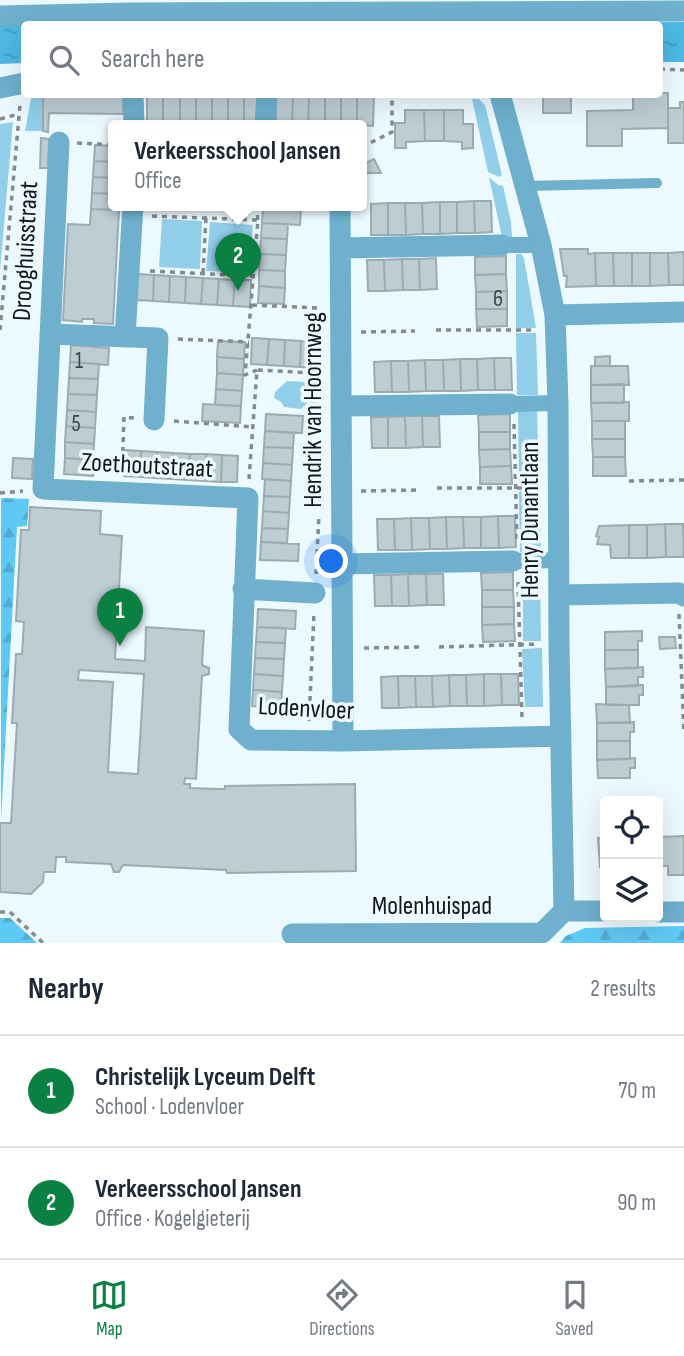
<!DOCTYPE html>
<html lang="en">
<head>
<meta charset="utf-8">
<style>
	:root { --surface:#fff; --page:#f2f2f3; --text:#1f2937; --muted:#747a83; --line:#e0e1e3; --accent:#0b8043 }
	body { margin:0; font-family:"Sofia Sans Condensed",sans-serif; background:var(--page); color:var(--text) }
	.controls { position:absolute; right:21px; bottom:21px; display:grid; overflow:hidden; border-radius:7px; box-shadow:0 7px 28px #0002 }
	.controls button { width:63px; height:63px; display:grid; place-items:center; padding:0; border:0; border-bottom:2px solid var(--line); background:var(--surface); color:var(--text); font:35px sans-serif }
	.you { position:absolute; left:332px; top:562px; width:24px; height:24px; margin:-18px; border:5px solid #fff; border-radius:50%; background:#1a73e8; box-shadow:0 0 0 10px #1a73e833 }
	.badge { display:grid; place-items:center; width:46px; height:46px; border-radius:50%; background:var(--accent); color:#fff; font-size:23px; font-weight:700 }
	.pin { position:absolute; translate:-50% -58px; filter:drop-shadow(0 2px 4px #0008) }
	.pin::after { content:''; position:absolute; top:37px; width:24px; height:21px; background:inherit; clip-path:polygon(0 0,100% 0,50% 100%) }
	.popup { position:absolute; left:108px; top:120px; width:259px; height:91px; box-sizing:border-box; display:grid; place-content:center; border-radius:7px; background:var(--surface); filter:drop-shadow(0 2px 5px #0005); font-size:23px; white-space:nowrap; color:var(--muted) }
	.popup b { font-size:26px; color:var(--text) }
	.popup::after { content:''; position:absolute; left:50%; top:100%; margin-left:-14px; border:14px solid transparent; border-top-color:var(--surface) }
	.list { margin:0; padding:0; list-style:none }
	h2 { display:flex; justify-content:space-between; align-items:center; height:91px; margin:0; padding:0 28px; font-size:30px }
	h2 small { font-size:23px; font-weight:400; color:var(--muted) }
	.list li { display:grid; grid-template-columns:46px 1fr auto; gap:21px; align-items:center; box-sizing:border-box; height:112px; padding:0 28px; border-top:2px solid var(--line) }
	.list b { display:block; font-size:26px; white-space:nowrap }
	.list p { margin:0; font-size:23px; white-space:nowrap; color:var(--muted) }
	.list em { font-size:23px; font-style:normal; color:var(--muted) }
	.icon { flex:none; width:38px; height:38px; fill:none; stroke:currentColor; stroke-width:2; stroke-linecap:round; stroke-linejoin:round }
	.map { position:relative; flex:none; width:684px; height:943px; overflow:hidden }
	.search { position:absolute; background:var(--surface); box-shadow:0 7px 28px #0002; left:21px; right:21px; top:21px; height:77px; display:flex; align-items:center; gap:18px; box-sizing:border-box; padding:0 24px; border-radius:7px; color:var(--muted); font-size:26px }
	.sheet { height:315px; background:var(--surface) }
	nav { display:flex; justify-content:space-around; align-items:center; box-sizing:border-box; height:98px; border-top:2px solid var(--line); background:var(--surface); font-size:19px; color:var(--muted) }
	nav a { display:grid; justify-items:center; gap:4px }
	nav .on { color:var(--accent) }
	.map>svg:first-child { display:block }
</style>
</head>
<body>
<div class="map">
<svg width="684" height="943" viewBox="0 0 684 943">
	<defs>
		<pattern id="forest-firs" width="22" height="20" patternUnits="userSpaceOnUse" patternTransform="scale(1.75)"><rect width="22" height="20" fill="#5fc9f5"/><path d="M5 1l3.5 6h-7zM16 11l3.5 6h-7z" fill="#52acd1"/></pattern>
		<pattern id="water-ripples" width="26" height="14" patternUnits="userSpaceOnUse" patternTransform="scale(1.75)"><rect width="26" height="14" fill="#4db9e4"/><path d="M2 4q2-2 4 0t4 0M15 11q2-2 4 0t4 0" fill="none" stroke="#429ec3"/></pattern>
	</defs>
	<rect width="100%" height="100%" fill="#ecf9ff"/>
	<!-- green -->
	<path fill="#91ceea" d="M39 95H43V131H25L31 98Z
		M472 99H479L485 105 502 175 499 177 488 172Z
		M13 122 0 271V124Z
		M489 177 498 185 503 186 511 222 512 237H502Z
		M162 219 202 221 200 269 159 267Z
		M210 222 253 225 249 273 206 271Z
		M516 254H521L524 258 536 328H516Z
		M516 333H536L538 395H517Z
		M287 381C301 382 320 380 323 398L316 404 308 402 301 409 284 407 281 402 274 398 275 392Z
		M518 410H537L539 485H519Z
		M519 491H539L541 552H520Z
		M523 568H540L541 641H523Z
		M542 648 543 707H525L522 649Z"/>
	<!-- forest -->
	<path fill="url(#forest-firs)" d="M1 498 29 499 27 526 17 527 1 820Z
		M10 918 37 943H0V918Z
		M684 926V943H560L566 936 585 928Z"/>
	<!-- water -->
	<path fill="url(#water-ripples)" d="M684 22V62H660V24H438Z
		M0 26H24V63L0 64Z"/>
	<!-- building -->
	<path fill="#bdcdd4" stroke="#9cabb2" stroke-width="2" fill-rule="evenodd" d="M660 93H668V128L622 129V146H587V111L633 110V94Z
		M543 94H571V113H543Z
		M43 95H123V114L49 113 48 132 43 131Z
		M147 95H163V121H147Z
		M163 95H180V122L163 121Z
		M180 95H196V122H180Z
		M196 95 212 96V122H196Z
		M212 96H228V122H212Z
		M228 96H244V122H228Z
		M244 96H261V122H244Z
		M276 96H293L292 125H276Z
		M293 96H309L308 125H292Z
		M309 96 325 97V125H308Z
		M325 97H341V125H325Z
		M341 97H357V125H341Z
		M357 97H374L373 126 357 125Z
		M680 102H684V143H668V108H680Z
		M405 110H424L425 141 406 142V148H395V123H405Z
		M424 110H444V141H425Z
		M444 110H463V124H473V148L462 149V142L444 141Z
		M41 138 49 139 48 168H40Z
		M95 145 114 146V162L94 161Z
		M374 159 381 173H365L366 163Z
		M94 161 114 162V178L93 177Z
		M93 177 114 178V194L92 193Z
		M92 193 114 194V205H118V210L91 209Z
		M474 201 475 233H457V202Z
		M474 201H491L492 232 475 233Z
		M440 202H457V233L440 234Z
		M440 202V234H423L422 203Z
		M388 203V235H371V204Z
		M388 203H405L406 235H388Z
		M405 203H422L423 234 406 235Z
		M232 205H248V214L232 213Z
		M263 206 301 208 300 225 262 223Z
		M91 209 119 210 113 324 94 323V319H82V322L63 320 68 224 90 225Z
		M262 223 288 224 287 239 261 238Z
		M261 238 287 239 286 255 260 254Z
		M560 249H588V254L595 253 596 286 566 287 567 276H564Z
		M684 252V285H669L668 253Z
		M595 253H613L614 286H596Z
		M613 253H632V286H614Z
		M632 253H650V286H632Z
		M650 253H668L669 285 650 286Z
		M260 254 286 255 285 271 259 270Z
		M506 256V274L475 275V257Z
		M436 258 437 289 420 290 419 259Z
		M402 259 403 290 385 291 384 260Z
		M402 259H419L420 290H403Z
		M367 260H384L385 291H368Z
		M259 270 285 271V288L259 286Z
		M138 274 154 275 153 301 136 300Z
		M506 274 507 291 476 292 475 275Z
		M154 275 170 276 169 302 153 301Z
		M170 276 186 277 185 303 169 302Z
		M186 277 203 278 201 304 185 303Z
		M203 278 219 279 217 305 201 304Z
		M219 279 235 280 233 306 217 305Z
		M235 280H251L250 307 233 306Z
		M259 286 285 288 284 304 258 303Z
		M507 291V309H476V292Z
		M476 309H507V326L477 327Z
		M252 338 269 339 267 365 251 364Z
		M269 339 285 340 284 366 267 365Z
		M285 340 301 341 300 367 284 366Z
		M218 341 245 342 244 359 217 357Z
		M301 341 318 342 316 368 300 367Z
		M71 345 109 348 108 365 70 362Z
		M610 356V366H595V357Z
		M217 357 244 359 243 375 217 373Z
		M494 358 495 390H478L477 359Z
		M494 358H511L512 390H495Z
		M460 359 461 391H444L443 360Z
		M460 359H477L478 390 461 391Z
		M425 360H443L444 391H426Z
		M425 360 426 391 409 392 408 361Z
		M391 361 392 392H375L374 362Z
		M391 361H408L409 392H392Z
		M70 362 99 364 98 379 69 378Z
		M591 366H628L629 385H591Z
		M217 373 243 375 242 391 216 389Z
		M69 378 98 379 97 395 68 394Z
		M624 384V403H591V385Z
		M216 389 242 391 241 406 215 405Z
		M68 394 97 395 96 412 67 410Z
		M629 402V421H592L591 403Z
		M203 404 241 406 240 423 202 421Z
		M67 410 96 412 95 428 66 426Z
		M266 414 303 416 302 433 265 431Z
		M510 414V432H479L478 415Z
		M405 416H422L423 447 406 448Z
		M405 416 406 448H388V417Z
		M422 416H439L440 447H423Z
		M371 417H388V448H372Z
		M592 421H625V439H592Z
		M66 426 95 428 94 444 65 442Z
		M265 431 294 433 293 448 264 447Z
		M479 432H510V449L479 450Z
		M592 439H625V457H593Z
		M65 442 94 444 93 460 65 458Z
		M264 447 293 448 292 465 263 463Z
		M510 449 511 466 480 467 479 450Z
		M125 450 141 451 140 477 124 476Z
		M141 451 157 452 156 478 140 477Z
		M157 452 173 453 172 479 156 478Z
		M173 453 190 454 188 480 172 479Z
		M190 454H206L205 481 188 480Z
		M206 454 222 455 221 482 205 481Z
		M222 455 238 456 237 482H221Z
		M593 457H625L626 476H593Z
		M13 458 33 459 32 479 12 478Z
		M65 458 93 460V476L64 474Z
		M263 463 292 465 291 481 262 479Z
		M511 466 512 484H480V467Z
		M265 479 291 481 290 497 264 496Z
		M264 496 290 497 289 513 263 511Z
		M30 507 101 511 100 534 122 536 115 659 145 661 146 627 204 631 202 665 209 668V674L202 676 196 779 185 778 184 784H190V788L218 789H225V786L355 784 356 871 227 873 226 870 123 865 119 872H114L111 864 66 862V857H56L55 872H44L43 882 31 894 0 892V823H11L17 723H12L16 654H22L24 622 16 621 21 530H29ZM79 670 144 674 138 774 108 772 113 682 78 680Z
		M263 511 289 513 288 529 262 528Z
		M498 516H515L516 547 499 548Z
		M498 516 499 548H481V517Z
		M446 517H463L464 548 447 549Z
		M446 517 447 549H430L429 518Z
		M463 517H481V548H464Z
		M411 518 412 550H395L394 519Z
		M411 518H429L430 549 412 550Z
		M377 519H394L395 550H378Z
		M665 524H683L684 557H666Z
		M665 524 666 557 647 558V525Z
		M629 525V558H611L610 545 597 544 599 537 596 536 599 526Z
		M629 525H647V558H629Z
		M262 528 288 529 287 543 261 542Z
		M261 542 299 544 298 561 260 560Z
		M513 572V590H482L481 573Z
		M408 574H426L427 605 409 606Z
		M408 574 409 606H392L391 575Z
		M426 574H443L444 605H427Z
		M374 575H391L392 606H375Z
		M482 590H513L514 607H482Z
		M482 607H514V624L482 625Z
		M258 609 296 611 295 629 257 627Z
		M514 624 515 641 483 642 482 625Z
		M257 627 286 628 285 643 256 642Z
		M642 631V641H638V650H605V632Z
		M659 637H675L676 648 660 649Z
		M256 642 285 643 284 659 255 658Z
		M605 650H638V668L605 669Z
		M255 658 284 659 283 676 254 674Z
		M643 667V677H638V686L606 687 605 669Z
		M254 674 283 676 282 692 253 690Z
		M484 674H501L502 705 484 706Z
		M484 674V706H467L466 675Z
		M501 674H518L519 705H502Z
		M449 675H466L467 706H450Z
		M449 675 450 706 433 707 432 676Z
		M398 676H415L416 707 399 708Z
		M398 676 399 708H382L381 677Z
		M415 676H432L433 707H416Z
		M639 685H643V695H639V705H606V687Z
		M253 690 282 692 281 708 252 706Z
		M596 704 629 705 630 723H597Z
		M634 722V732H630V741H597V723Z
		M597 741H630V759L597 760Z
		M635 758V768H630V778H598L597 760Z
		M684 836V875H668V866H659L658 837Z
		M598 838H605V866L600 867Z"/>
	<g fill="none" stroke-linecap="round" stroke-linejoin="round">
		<!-- path -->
		<path stroke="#828b8f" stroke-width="3.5" stroke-dasharray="5 5" stroke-linecap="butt" d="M660 69 684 70
			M0 119 19 114
			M77 143 114 145
			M362 147 392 132V94
			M256 205 258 220
			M152 216 258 220 245 375 257 370
			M150 271 253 276
			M203 273 206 217
			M252 305 319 308
			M0 330 20 105
			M436 330H536
			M361 332 415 331
			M178 339 249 342
			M174 421 252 427
			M514 424 517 542
			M122 472 124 417 135 418
			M249 479 257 370 314 373
			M629 481 684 480
			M437 488H539
			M361 491 419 490
			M0 493 23 491
			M316 574 319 515
			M518 582 522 717
			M679 614 684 734
			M439 647 539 644
			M364 648 421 647
			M309 721 314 613
			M0 912H10L43 943"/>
		<!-- service -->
		<path stroke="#6eb0cd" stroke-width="10" d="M526 186 657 183"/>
		<!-- pedestrian -->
		<path stroke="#6eb0cd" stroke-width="16" d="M502 245H541
			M510 404 558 403
			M513 561 559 560"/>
		<!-- minor -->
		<path stroke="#6eb0cd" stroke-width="21" d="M0 16 129 13 684 11
			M0 88 24 83
			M133 94 134 125
			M500 94 541 245 555 315 558 403 559 645 564 911
			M265 125 267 94
			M59 142 43 489 248 498 239 729 251 740 343 741 561 736
			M340 205 343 741
			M340 248 502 245
			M555 315 684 312
			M50 334 158 338 154 420
			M125 337 133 205
			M341 406 510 404
			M342 564 513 561
			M243 589 315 593
			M559 595 679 593 684 596
			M564 911H605
			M658 912H684
			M292 934 542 933 564 911"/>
	</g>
	<g text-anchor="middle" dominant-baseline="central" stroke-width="7" stroke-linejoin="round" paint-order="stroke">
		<!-- number labels -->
		<g font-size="23" fill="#3d4448">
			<text x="498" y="299">6</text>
			<text x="79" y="361">1</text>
			<text x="76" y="424">5</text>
		</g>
		<!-- street labels -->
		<g font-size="26" fill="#12171a" stroke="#ecf9ff">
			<text transform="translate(26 251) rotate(-87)">Drooghuisstraat</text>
			<text transform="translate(313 410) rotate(-90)">Hendrik van Hoornweg</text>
			<text transform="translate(147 466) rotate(3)">Zoethoutstraat</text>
			<text transform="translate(530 520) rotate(-90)">Henry Dunantlaan</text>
			<text transform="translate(306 709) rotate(3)">Lodenvloer</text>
			<text x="432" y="906">Molenhuispad</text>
		</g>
	</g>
</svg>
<div class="controls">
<button><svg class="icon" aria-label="locate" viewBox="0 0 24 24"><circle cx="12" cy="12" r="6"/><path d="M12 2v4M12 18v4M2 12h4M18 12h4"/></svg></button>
<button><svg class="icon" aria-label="layers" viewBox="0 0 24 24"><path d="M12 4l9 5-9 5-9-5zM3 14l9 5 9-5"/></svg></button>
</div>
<div class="you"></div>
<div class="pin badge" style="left:120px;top:646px">1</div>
<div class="pin badge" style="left:238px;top:291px">2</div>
<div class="popup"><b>Verkeersschool Jansen</b>Office</div>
<div class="search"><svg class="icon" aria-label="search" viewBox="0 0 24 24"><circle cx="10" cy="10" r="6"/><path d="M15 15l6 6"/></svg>Search here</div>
</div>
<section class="sheet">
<h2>Nearby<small>2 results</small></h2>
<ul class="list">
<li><span class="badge">1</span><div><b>Christelijk Lyceum Delft</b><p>School · Lodenvloer</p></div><em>70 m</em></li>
<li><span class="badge">2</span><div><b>Verkeersschool Jansen</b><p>Office · Kogelgieterij</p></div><em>90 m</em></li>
</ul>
</section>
<nav>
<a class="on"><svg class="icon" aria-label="map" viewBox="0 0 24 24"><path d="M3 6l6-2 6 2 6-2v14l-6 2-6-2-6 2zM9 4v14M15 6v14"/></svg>Map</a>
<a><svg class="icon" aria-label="directions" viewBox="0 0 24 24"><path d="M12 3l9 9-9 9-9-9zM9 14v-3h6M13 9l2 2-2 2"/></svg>Directions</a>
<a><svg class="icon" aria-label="saved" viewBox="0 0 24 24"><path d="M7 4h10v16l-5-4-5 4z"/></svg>Saved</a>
</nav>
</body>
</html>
